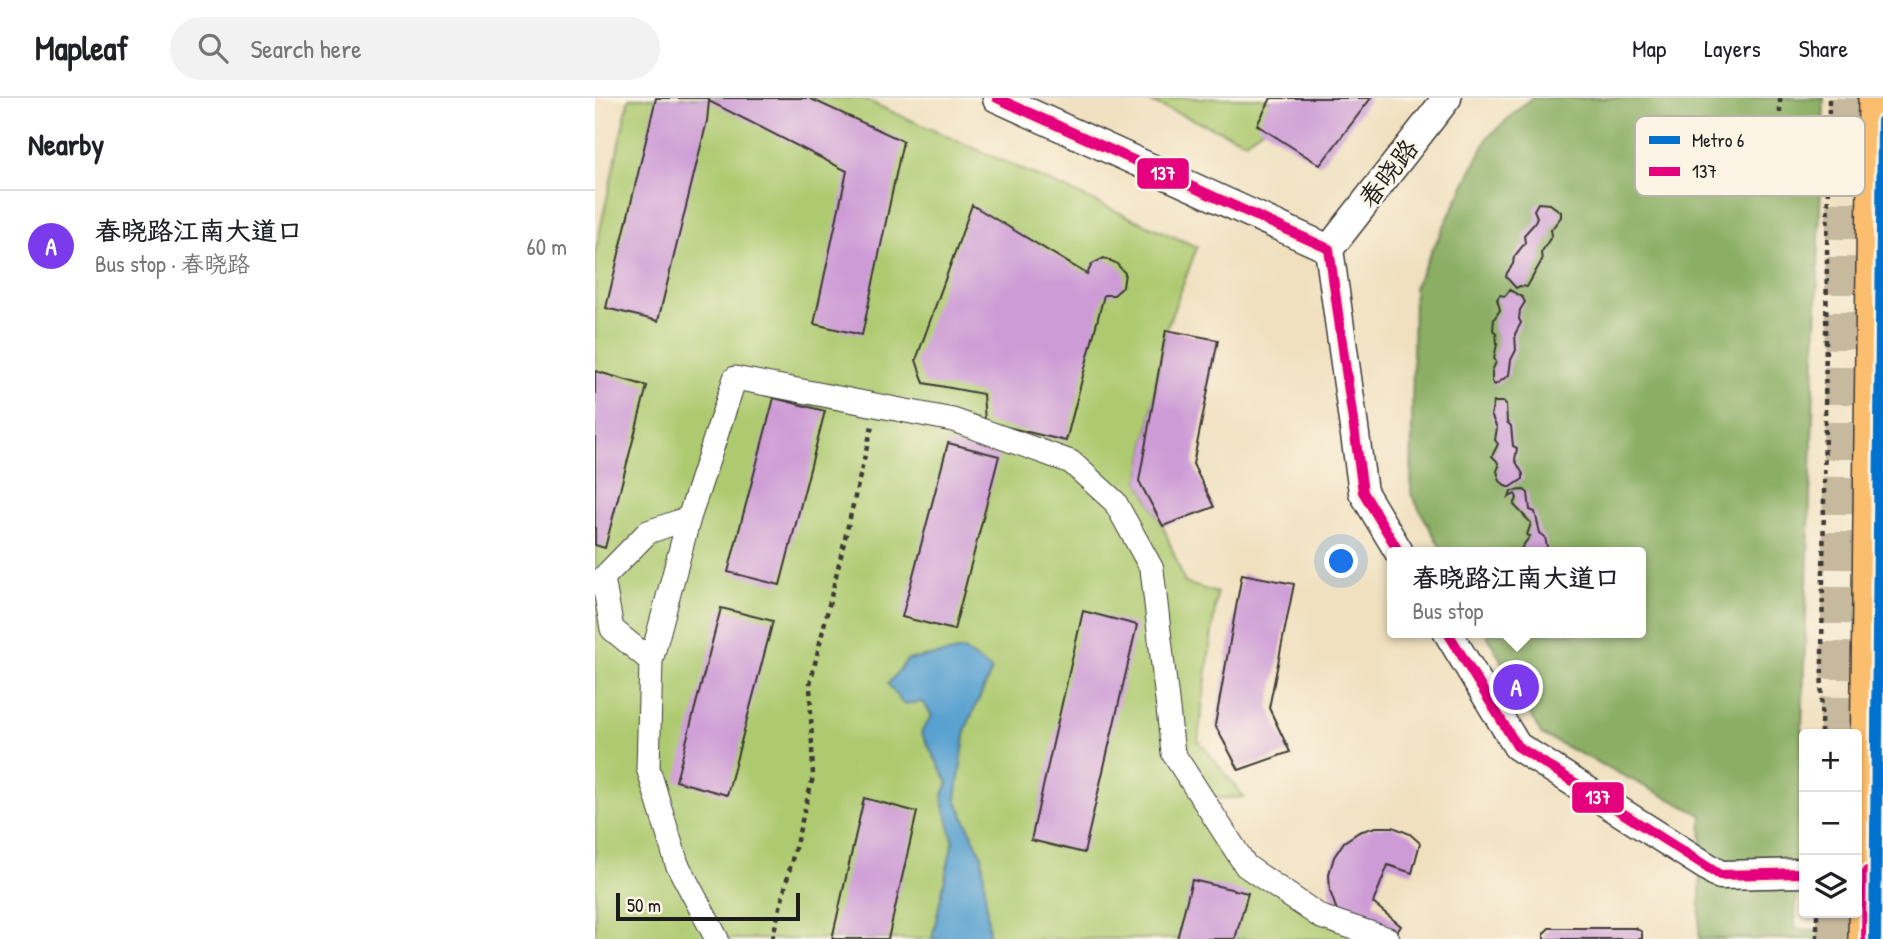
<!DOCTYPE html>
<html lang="en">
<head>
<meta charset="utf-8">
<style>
	:root { --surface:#fff; --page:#f2f2f2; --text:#202124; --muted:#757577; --line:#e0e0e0; --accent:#7c3aed }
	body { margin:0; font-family:"Patrick Hand","LXGW WenKai TC",sans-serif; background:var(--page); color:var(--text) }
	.controls { position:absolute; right:21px; bottom:21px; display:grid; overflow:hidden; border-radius:7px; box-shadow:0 2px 5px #0004 }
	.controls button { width:63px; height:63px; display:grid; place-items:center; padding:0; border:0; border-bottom:2px solid var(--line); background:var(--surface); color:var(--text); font:35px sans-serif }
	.scale { position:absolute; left:21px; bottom:18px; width:184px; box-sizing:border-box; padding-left:7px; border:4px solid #1c1c1c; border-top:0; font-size:19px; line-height:24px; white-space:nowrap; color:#1c1c1c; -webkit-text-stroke:5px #fcf5e5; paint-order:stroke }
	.you { position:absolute; left:747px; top:464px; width:24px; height:24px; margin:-18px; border:5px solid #fff; border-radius:50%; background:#1a73e8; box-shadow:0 0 0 10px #1a73e833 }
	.badge { display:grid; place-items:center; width:46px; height:46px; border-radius:50%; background:var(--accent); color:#fff; font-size:23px; font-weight:700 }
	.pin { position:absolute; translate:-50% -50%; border:4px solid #fff; box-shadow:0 2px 7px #0006 }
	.popup { position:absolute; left:792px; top:449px; width:259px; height:91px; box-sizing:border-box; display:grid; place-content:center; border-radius:7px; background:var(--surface); filter:drop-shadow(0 2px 5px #0005); font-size:23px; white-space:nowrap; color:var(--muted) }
	.popup b { font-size:26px; color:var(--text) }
	.popup::after { content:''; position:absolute; left:50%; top:100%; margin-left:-14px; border:14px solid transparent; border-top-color:var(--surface) }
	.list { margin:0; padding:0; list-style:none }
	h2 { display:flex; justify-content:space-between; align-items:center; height:91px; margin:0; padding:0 28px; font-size:30px }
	h2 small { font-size:23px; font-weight:400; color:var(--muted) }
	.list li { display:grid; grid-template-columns:46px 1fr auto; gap:21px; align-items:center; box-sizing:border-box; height:112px; padding:0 28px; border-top:2px solid var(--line) }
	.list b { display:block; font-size:26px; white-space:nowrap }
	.list p { margin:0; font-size:23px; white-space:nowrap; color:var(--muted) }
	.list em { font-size:23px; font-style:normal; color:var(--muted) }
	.icon { flex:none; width:38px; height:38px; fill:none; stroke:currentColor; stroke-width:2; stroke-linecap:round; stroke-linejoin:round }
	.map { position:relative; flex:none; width:1288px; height:841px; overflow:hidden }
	header { display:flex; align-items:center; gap:42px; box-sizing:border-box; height:98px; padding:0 35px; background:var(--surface); border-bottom:2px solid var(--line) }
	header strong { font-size:33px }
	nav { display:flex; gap:38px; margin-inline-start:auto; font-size:24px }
	.search { width:490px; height:63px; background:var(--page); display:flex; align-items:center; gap:18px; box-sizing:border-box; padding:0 24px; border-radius:38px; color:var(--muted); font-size:26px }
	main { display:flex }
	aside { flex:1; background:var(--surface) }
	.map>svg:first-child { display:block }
</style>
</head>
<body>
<header>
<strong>Mapleaf</strong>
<div class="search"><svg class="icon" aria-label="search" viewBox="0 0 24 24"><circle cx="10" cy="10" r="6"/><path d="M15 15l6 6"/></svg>Search here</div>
<nav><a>Map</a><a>Layers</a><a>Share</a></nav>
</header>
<main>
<aside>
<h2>Nearby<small></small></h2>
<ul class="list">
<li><span class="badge">A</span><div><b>春晓路江南大道口</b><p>Bus stop · 春晓路</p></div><em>60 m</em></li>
</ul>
</aside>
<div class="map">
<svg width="1288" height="841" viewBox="0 0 1288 841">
	<rect width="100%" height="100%" fill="#fcf5e5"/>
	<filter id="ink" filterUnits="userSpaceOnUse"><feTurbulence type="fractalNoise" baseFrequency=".0143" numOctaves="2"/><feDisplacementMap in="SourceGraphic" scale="14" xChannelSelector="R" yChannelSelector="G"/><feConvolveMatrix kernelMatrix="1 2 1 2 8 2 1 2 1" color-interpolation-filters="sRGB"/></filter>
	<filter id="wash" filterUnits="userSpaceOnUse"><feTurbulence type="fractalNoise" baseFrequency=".00686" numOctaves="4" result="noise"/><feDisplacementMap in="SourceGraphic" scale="28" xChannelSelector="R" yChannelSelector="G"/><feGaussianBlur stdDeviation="1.57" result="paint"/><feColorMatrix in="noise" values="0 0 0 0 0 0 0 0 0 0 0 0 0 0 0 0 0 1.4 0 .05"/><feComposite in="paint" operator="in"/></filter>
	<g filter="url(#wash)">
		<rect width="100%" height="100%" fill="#f0e0bf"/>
		<!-- green -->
		<path fill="#aeca71" stroke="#657346" stroke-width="2" d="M34 0H266L602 149 571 232 544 383 568 428 590 485 622 495 603 642 649 699 608 701 651 768 793 841H0V155Z
			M546 0H667L679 4 674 26 650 43Z"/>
		<!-- forest -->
		<path fill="#8aae63" stroke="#536540" stroke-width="2" d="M936 0H1229L1200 830 1288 838V841H1104L1107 717 946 636 891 535H1045V454H848L816 396 819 189 893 39Z"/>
		<!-- water -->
		<path fill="#59a1d0" stroke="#3a5e76" stroke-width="2" d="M369 552 397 572 371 630 361 701 387 758 394 836 386 841H337L358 743 347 699 353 685 326 634 337 618 328 604 308 606 293 586 312 562Z"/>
		<g id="blocks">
			<!-- building -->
			<path fill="#cd9cd6" d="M61 0H214L308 43 267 237 219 226 252 73 114 3 112 23 63 223 11 210Z
				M676 0H776L725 67 662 27Z
				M943 105 955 106 966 114V119L956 132 957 137 946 155 947 162 932 189 925 188 921 190 911 179 912 175 918 166 919 159 930 145 929 137 939 126 942 119 939 112Z
				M377 107 492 176 497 166 509 160 521 165 530 175 528 189 519 197H509L471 343 390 324 388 296 329 285 321 262Z
				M915 192 927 199 930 204 925 212 924 221 926 225 920 236 921 252 916 262 914 277 900 287 897 284V273L901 264 899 260 902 246 901 235 898 232 899 221 905 212 902 201 905 197 910 198Z
				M571 232 623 242 598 366 619 409 568 428 544 383Z
				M0 273 52 288 10 450 0 447Z
				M179 300 230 313 185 487 133 474Z
				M899 304H908L911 307 912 324 916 328 918 348 922 350 920 362 928 376V381L916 389H912L905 383 902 373 904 368 902 363 897 358 903 346 900 342 902 330 896 317Z
				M353 345 404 358 359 532 307 519Z
				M929 392 933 395 935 412 940 414 945 435 950 439 953 454H929L925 452 935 438 932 437 936 425 919 407 922 400 920 396 914 399 916 393Z
				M647 476 699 486 674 610 695 654 644 672 620 627Z
				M126 510 178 523 132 697 81 683Z
				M488 513 542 527 489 755 436 742Z
				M269 700 322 714 293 841H237Z
				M781 729H798L815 736 825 745 817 775 793 767 778 805 806 828 802 834 785 836 752 824 741 810 735 793 734 776 739 759 749 744 764 734Z
				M597 782 653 795 640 841H582Z
				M954 830H1040L1047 834V841H949V835Z"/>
		</g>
	</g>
	<g filter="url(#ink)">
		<use href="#blocks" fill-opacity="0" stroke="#3c3934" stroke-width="2"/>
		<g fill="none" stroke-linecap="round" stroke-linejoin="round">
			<!-- trunk-tunnel -->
			<path stroke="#c6b99e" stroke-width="37" stroke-dasharray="37 18" stroke-linecap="butt" d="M1243 636 1251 0
				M1240 841V815"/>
			<!-- minor casing -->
			<g stroke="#3c3934" stroke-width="25">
				<path id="minor" d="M56 563 17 531 8 480 53 434 94 420
					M122 841 82 766 53 670 56 563 94 420 140 280 358 322 476 364 520 404 557 471 578 655 651 768 726 819 793 841"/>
			</g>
			<!-- tertiary casing -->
			<g stroke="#3c3934" stroke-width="31">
				<path id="tertiary" d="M402 0 734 151
					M804 454 768 394 734 151 852 0
					M853 535 922 648 1125 777 1209 775"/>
			</g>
			<!-- primary casing -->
			<g stroke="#3c3934" stroke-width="38">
				<path id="primary" d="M1271 841 1281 0"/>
			</g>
			<!-- path -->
			<path stroke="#3c3934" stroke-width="4.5" stroke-dasharray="5 5" stroke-linecap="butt" d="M1185 0V96
				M1226 636 1234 0
				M177 841 218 679 215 586 277 328
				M1222 841V815"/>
			<!-- minor -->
			<use href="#minor" stroke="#fff" stroke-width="23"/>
			<!-- tertiary -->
			<use href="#tertiary" stroke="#fff" stroke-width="28"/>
			<!-- primary -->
			<use href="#primary" stroke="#fbbd6e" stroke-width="35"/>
			<!-- bus-1 casing -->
			<g stroke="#fcf5e5" stroke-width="16">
				<path id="bus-1" d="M402 0 734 151
					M734 151 768 394 804 454
					M853 535 922 648 1125 777 1209 775
					M1271 841 1272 773"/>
			</g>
			<!-- bus-1 -->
			<use href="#bus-1" stroke="#e5007d" stroke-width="10"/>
			<!-- metro-1 casing -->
			<g stroke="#fcf5e5" stroke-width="18">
				<path id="metro-1" d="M1280 841 1288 23"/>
			</g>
			<!-- metro-1 -->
			<use href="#metro-1" stroke="#0072ce" stroke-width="12"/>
		</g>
	</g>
	<g text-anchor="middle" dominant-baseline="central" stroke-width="5" stroke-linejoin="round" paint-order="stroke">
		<!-- street labels -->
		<g font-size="26" fill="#1c1c1c" stroke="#fcf5e5">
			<text transform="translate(793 75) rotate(-52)">春晓路</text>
		</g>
	</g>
	<!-- legend -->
	<rect x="1040" y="18" width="230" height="80" rx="10" fill="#fcf5e5" stroke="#b9b4a9" stroke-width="2"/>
	<rect x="1054" y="38" width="31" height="8" fill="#0072ce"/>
	<rect x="1054" y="69" width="31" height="9" fill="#e5007d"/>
	<g font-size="19" fill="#1c1c1c">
		<text x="1097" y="49">Metro 6</text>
		<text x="1097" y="80">137</text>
	</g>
	<g stroke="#fcf5e5" stroke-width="2.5">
		<rect x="541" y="59" width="54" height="33" rx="7" fill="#e5007d"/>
		<rect x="976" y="683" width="54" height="33" rx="7" fill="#e5007d"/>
	</g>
	<g font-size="19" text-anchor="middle" font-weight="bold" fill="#fff">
		<text x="568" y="82">137</text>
		<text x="1003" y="706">137</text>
	</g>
</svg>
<div class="controls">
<button>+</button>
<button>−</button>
<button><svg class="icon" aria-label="layers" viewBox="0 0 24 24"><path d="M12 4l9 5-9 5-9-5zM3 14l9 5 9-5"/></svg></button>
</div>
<div class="scale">50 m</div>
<div class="you"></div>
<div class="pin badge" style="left:921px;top:589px">A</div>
<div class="popup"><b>春晓路江南大道口</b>Bus stop</div>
</div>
</main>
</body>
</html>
